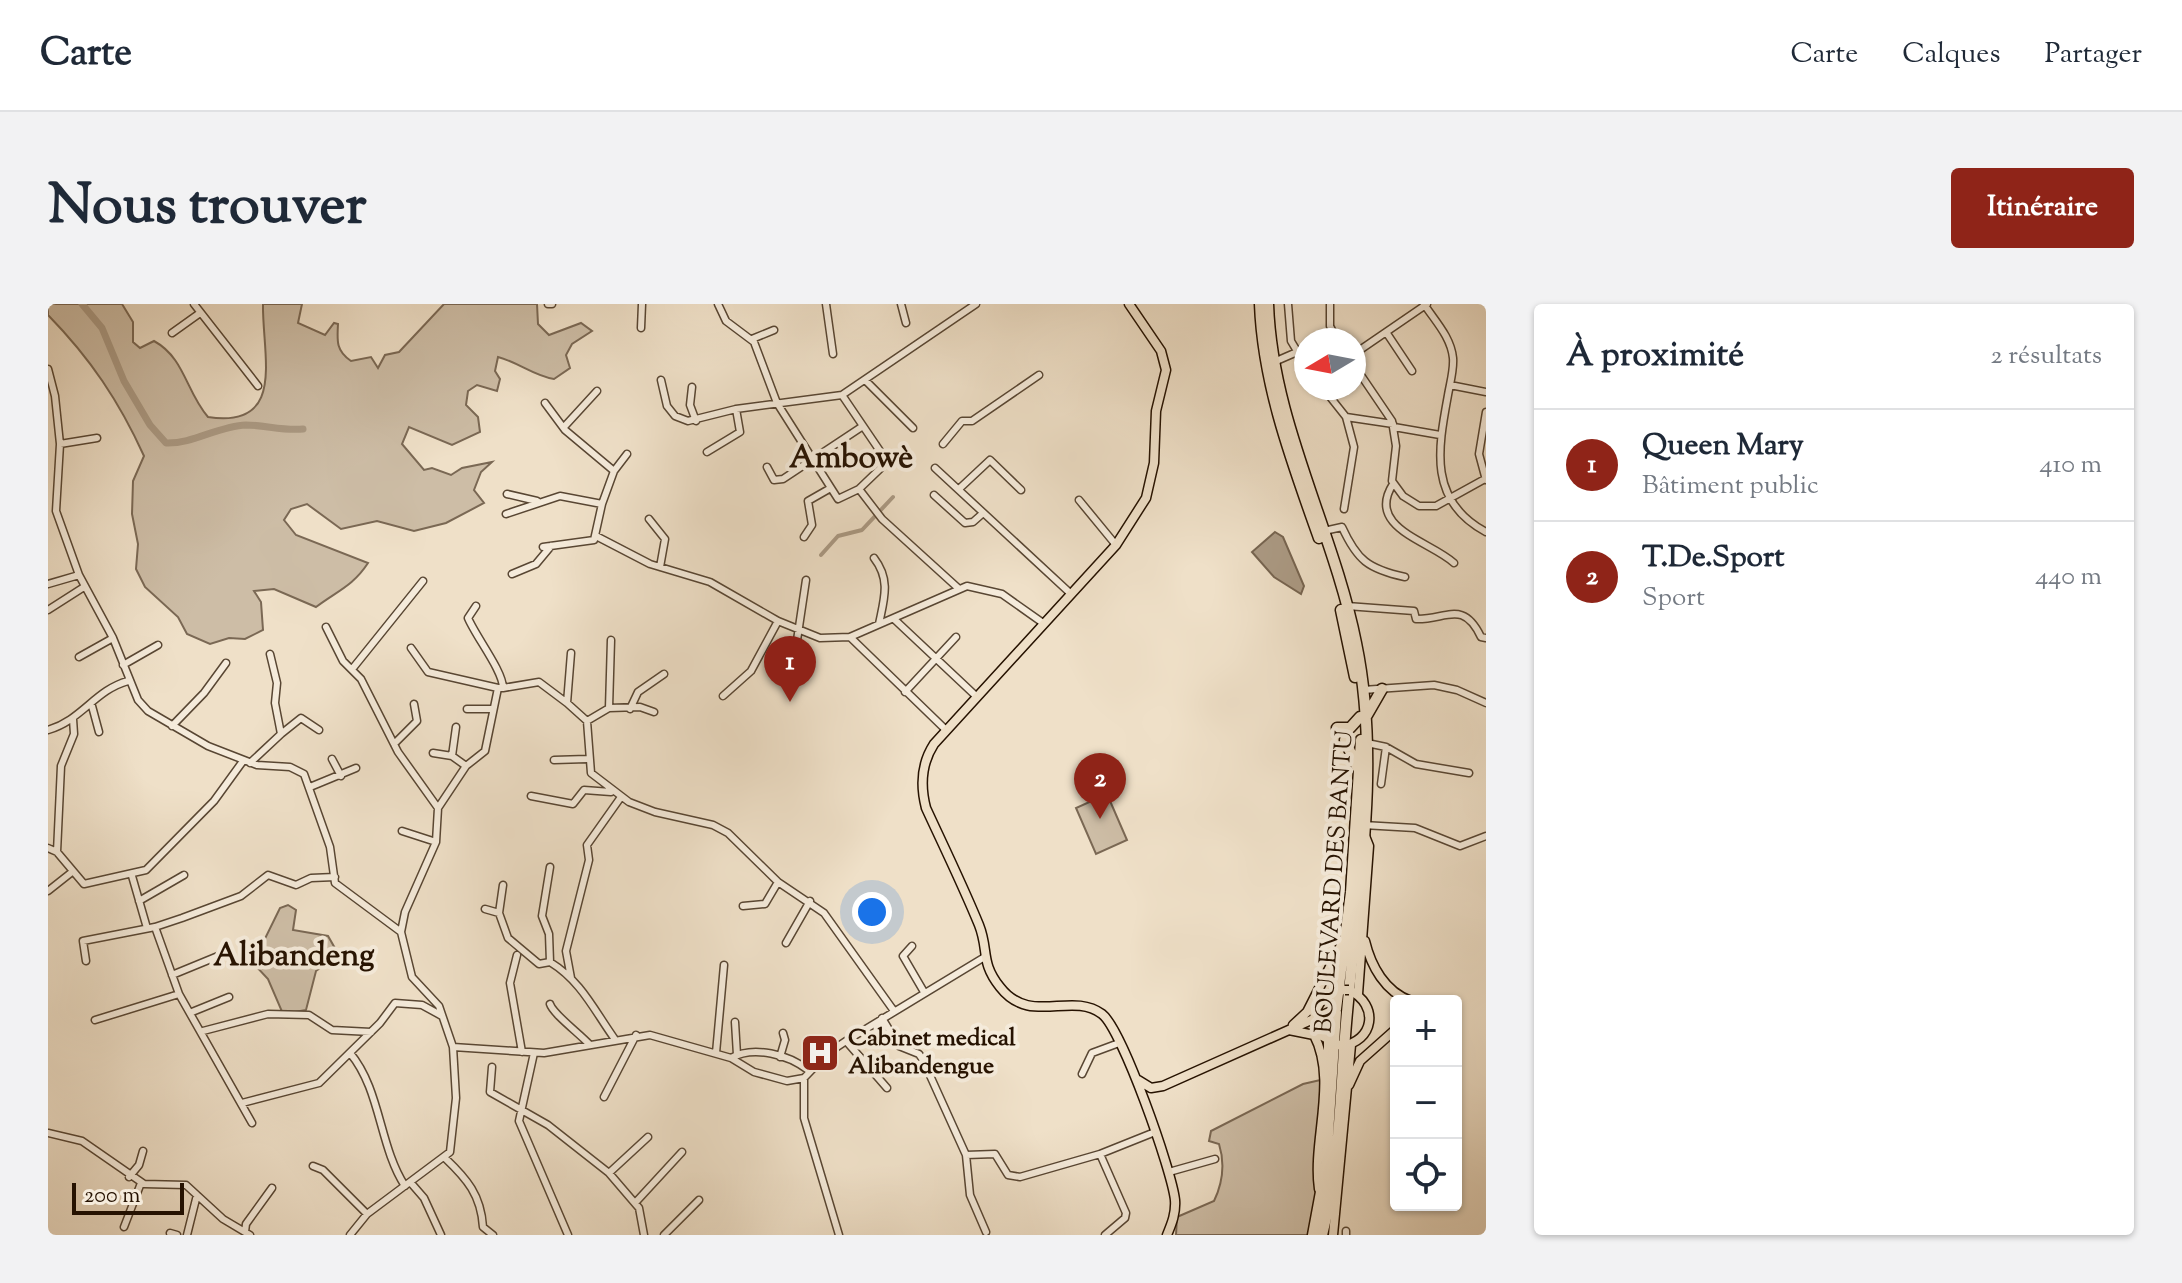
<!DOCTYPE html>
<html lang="fr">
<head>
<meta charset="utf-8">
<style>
	:root { --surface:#fff; --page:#f2f2f3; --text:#1f2937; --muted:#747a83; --line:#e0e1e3; --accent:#8f2418 }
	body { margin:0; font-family:"Sorts Mill Goudy",serif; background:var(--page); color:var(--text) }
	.controls { position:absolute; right:24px; bottom:24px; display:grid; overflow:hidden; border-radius:8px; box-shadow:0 2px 6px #0004 }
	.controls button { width:72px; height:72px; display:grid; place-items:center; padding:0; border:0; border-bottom:2px solid var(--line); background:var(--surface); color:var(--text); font:40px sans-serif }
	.compass { position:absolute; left:1246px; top:24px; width:72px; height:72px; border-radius:50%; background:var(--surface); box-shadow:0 2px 6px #0004; rotate:260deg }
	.scale { position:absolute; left:24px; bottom:20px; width:112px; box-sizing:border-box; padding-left:8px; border:4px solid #261201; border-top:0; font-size:22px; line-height:28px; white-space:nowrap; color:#261201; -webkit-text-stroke:6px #f5ebdb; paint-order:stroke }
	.you { position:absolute; left:824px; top:608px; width:28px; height:28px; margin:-20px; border:6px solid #fff; border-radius:50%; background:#1a73e8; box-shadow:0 0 0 12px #1a73e833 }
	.badge { display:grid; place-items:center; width:52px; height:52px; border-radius:50%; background:var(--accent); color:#fff; font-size:26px; font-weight:700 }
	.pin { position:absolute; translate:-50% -66px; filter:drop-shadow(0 2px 4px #0008) }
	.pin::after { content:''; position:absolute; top:42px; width:28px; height:24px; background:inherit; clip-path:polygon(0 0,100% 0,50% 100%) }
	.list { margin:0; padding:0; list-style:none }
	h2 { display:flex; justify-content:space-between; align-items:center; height:104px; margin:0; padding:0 32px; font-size:34px }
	h2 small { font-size:26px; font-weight:400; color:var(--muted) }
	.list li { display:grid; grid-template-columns:52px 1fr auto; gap:24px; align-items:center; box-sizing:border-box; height:112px; padding:0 32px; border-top:2px solid var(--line) }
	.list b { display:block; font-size:30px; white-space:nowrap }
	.list p { margin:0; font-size:26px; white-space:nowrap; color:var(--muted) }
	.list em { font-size:26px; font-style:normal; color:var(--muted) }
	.icon { flex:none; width:44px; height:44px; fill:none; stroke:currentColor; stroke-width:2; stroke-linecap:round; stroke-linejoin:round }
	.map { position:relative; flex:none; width:1438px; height:931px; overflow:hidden; border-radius:8px }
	header { display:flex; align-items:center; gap:48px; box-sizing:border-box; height:112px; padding:0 40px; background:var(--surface); border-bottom:2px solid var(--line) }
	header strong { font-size:38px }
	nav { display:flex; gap:44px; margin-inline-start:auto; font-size:28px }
	.intro { display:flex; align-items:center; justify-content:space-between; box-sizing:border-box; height:192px; padding:0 48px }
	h1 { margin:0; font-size:56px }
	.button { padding:20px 36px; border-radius:8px; background:var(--accent); color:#fff; font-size:28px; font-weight:700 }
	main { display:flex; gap:48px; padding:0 48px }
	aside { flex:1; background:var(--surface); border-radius:8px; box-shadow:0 2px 6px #0004 }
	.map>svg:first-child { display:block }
</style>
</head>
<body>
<header>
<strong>Carte</strong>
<nav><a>Carte</a><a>Calques</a><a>Partager</a></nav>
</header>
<div class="intro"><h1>Nous trouver</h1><a class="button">Itinéraire</a></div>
<main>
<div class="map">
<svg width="1438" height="931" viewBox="0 0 1438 931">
	<rect width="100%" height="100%" fill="#efe0c8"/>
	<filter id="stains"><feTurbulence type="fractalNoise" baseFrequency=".0025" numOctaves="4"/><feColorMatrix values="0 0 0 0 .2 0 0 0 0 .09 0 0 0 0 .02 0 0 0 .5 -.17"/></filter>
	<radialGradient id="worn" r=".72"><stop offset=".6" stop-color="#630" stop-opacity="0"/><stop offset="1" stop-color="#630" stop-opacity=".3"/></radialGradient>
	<!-- green -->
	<path fill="#cdbda6" stroke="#7a6854" stroke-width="2" d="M0 0H74L85 18V38L92 44 106 37C137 54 138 88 160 113 239 125 214 51 215 0H254L250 19 277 31 286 19 290 20C289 37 288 47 303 57L323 53 330 64 337 51 351 48 396 0H489L490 20 501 31 533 19 544 27 524 40 518 51 522 64 506 75C486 72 470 58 450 53L447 67 452 75 449 87 429 81 420 87 418 101 430 113 432 128 404 141 361 123 354 140 376 166 384 164 403 171 414 164 444 158 433 168 426 186 436 199 398 219 366 227 329 217 293 225 259 200 243 205 236 216 248 231 320 259C305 282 289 287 268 303L226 285 206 287 213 298 215 326 197 335 181 334 162 340 139 330 130 313 97 283 88 265 90 240 84 210 85 177 96 152C71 97 42 54 0 11Z
		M1059 490 1079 536 1048 550 1028 504Z
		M240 601 248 606 245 626 280 632 288 646 286 654 268 667 258 706 235 710 220 675 205 659 232 604Z
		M1281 774 1270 891 1260 931H1128L1129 913 1166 897C1175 878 1177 859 1171 840L1161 837 1163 827 1255 780Z"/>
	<!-- water -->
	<path fill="#ab9a84" stroke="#766450" stroke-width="2" d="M1227 228 1235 233 1256 282 1253 290 1226 273 1204 248Z"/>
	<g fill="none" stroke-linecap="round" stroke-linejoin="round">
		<!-- canal -->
		<path stroke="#ab9a84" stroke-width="4" d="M773 251 790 232 814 226 845 193"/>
		<!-- river -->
		<path stroke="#ab9a84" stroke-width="7" d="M34 0 54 24 76 77 102 121 118 139C145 140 170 122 198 121 217 121 235 127 255 125"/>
		<!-- minor casing -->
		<g stroke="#584633" stroke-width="9">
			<path id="minor" d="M146 0 210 82
				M500 0H504
				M670 0 678 17 706 38 729 99 790 195 811 185 836 161 834 150 794 91
				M778 0 785 50
				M853 0 858 19
				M1240 0 1243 37 1258 62
				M1282 0V22L1289 36
				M1376 0C1387 17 1403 33 1405 54 1406 66 1402 79 1400 91 1390 145 1380 197 1438 228
				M593 24 594 0
				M1338 28 1364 67
				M124 29 152 9
				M704 35 726 26
				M1306 50 1379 0
				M1226 58 1249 48
				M1306 61 1344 117 1348 142 1344 177 1355 192 1371 202H1388L1437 175
				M0 65 7 92 12 140 8 207 31 271 65 334 90 396 100 407 160 442 209 461 242 463 256 470 282 543 287 579 353 628 364 673 391 702 405 743 408 794 402 848 319 910 302 931
				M613 76 619 102 627 112 640 117 688 105 794 91 928 0
				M817 76 865 124
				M1402 81 1438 88
				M644 83 642 101 648 117
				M1275 84 1298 113 1345 120
				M497 99 517 126 566 167 554 200
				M1438 108 1431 150 1438 176
				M516 123 549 87
				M1346 123 1392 131
				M12 140 49 134
				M895 140 914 117H924L991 71
				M659 148 692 128 688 105
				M719 163 726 176 735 175 815 122
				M887 164 1022 289
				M566 167 579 150
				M1345 180C1317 224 1382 237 1406 259
				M811 185 834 215 910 284
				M911 185 942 156 973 186
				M459 190 489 197
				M886 191 917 219 925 218 934 210
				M1031 196 1068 241
				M1296 205 1306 143 1298 113
				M458 210 512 192 554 200 546 236 495 243
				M601 215 617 235 612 263
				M1276 227 1294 223C1309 256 1320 265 1357 273
				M548 232 602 260 662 278 730 317 772 334 802 333 919 282 954 290 995 319
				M756 233 764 221 760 197 781 185
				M826 254C843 276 836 295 831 320
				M464 270 488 260 503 242
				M0 280 31 271
				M428 302 420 314C428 333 455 367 455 384H450
				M1299 302 1366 307 1368 315C1398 316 1415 295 1433 333L1438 334
				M0 306 36 283
				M846 315 929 393
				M278 323 295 357 313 375 350 448 390 504 388 538 357 608 353 628
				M802 333 898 426
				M563 336 561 404 539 417 543 469 581 498 607 508 665 521 680 529 730 578 776 609 846 707
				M363 344 380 368 450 384 437 447 418 462 390 504
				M523 349 519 399 539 417
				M31 353 65 334
				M75 361 110 341
				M745 363 758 276
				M305 364 375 277
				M455 384 491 378 519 399
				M1315 386 1386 381 1409 386 1438 399
				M857 388 908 333
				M675 392 703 367 730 317
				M44 402 51 428
				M561 404 592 403 606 408
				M419 405H445
				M582 405 590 388 616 370
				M124 422 156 389 178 359
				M408 423 404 452 418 462
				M0 426C34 416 47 386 80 377
				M233 430 253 414 271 426
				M1319 439 1338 443 1368 460 1421 469
				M346 440 369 417 366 400
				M385 449 404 452
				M284 455 293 472
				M506 456 539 455
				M202 459 233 430 227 399 229 379 222 350
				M1333 480 1338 443
				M262 483 308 464
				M483 492 525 500 536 486 563 488
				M1315 521 1367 524 1412 542 1438 532
				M354 527 388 538
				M0 544 9 548 36 580 98 566 166 497 195 457
				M9 548 13 462 26 430 25 415
				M502 563 494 612 501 630 502 658
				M84 572 99 624
				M0 587 24 568
				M91 597 136 571
				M695 602 717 600 730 578
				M437 605 451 609 460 634 491 660 502 658C533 677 546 706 566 734
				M451 609 455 581
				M107 623 131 690 204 819
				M738 639 762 597
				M864 642 855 652 876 688
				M469 651 462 679 474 748
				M38 657 35 637 107 623 134 614 193 592 220 571 248 581 263 574 287 573
				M124 671 180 648
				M523 674 518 647 541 556 539 541 573 493
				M502 700C505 710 532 730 542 741
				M144 708 181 693
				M834 714 851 742 871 750 875 756 918 851
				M47 716 131 690
				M687 718 689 751
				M155 727 220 710 261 711 284 726 323 728
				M798 737 839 784
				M405 743 496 749 602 731 683 754 706 768 739 777 756 774 780 749 798 737 935 654
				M302 749C333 786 331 842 357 882
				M486 749 471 817 520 931
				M668 749 676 661
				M732 753 737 736 735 729
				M683 754C706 741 741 751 760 766
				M444 763 442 788 500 821 561 869 591 904 596 931
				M1034 770 1044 749 1071 739
				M756 774V814L791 931
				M556 793 588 731
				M194 799 271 779 332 719 347 699 374 701 394 712
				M0 829 34 837 96 880 138 881 175 915 202 931
				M1052 850 1078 909 1077 914 1057 931
				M397 854C419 875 433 891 435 923L445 931
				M265 862 275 866 319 910
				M1121 868 1167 855
				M561 869 600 833
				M81 873 91 861 95 847
				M363 879 376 894 393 931
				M587 899 634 848
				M76 923 93 879
				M197 928 198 920 224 884
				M938 928 922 891 918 851 947 850 960 871 972 873 1052 850 1107 828
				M122 929 129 931
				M139 931 149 891
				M616 931 651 896
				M1298 931V927"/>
		</g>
		<!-- major casing -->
		<g stroke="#261201" stroke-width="11">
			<path id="major" d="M1081 0 1113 47 1118 66 1108 107 1106 159 1098 194 1068 241 886 440C873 460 872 481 878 504 896 543 915 582 931 621 941 646 932 658 952 683 982 722 1023 687 1054 710 1074 725 1124 867 1127 896 1128 909 1124 919 1119 931
				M1317 637C1323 662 1337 688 1363 697
				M1296 686 1276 692 1266 709 1272 731 1293 742C1326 738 1332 701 1301 686
				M1310 690 1321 542 1317 532
				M1245 721 1259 708 1293 641
				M1241 726 1266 731C1290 777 1264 836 1271 885
				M1280 738V769
				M1090 776 1103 784 1115 782 1288 705
				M1301 781 1312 757 1348 725
				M1285 931 1303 741"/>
		</g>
		<!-- highway casing -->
		<g stroke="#261201" stroke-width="13">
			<path id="highway" d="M1212 0C1215 81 1244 158 1271 234
				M1220 0C1224 119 1285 224 1308 339 1333 459 1310 587 1299 708 1292 782 1293 859 1274 931
				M1293 306 1307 373
				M1319 411 1334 385
				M1289 424H1302L1312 413
				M1297 436 1309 463
				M1288 705 1303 588 1313 436
				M1265 931 1278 861 1288 708"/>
		</g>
		<!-- minor -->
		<use href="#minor" stroke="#f5ebdb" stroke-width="6"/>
		<!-- major -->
		<use href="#major" stroke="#efe0c8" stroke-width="8"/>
		<!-- highway -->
		<use href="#highway" stroke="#efe0c8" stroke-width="10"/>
		<!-- major-bridge casing -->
		<g stroke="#261201" stroke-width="11" stroke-linecap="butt">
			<path id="major-bridge" d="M1297 686H1301"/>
		</g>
		<!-- major-bridge -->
		<use href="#major-bridge" stroke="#efe0c8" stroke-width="8"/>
	</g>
	<!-- icons -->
	<defs>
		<g id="hospital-square" transform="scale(2)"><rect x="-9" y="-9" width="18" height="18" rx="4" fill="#8f2418" stroke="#f5ebdb"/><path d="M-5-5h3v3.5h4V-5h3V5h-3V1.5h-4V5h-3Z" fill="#fff"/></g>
	</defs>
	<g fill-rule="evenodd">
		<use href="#hospital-square" x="772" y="749"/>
	</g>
	<g text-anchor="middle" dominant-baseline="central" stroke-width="8" stroke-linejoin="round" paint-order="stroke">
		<!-- street labels -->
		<g font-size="24" fill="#261201" stroke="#f5ebdb">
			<text transform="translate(1287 578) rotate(-86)">BOULEVARD DES BANTU</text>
		</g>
		<!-- poi labels -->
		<g font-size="24" font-weight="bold" fill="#261201" stroke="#f5ebdb" text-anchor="start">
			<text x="800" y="735">Cabinet medical<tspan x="800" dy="28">Alibandengue</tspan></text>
		</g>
		<!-- district labels -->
		<g font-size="32" font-weight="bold" fill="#261201" stroke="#f5ebdb">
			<text x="803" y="155">Ambowè</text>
			<text x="246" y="653">Alibandeng</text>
		</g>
	</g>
	<rect width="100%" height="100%" filter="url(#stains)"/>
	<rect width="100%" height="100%" fill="url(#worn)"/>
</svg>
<div class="controls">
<button>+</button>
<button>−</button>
<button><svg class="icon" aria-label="locate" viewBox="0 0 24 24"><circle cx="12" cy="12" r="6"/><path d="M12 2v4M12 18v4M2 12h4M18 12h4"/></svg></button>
</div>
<svg class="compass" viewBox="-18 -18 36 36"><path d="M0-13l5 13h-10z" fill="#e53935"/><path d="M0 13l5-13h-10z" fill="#747a83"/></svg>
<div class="scale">200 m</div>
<div class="you"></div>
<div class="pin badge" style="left:742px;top:398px">1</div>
<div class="pin badge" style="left:1052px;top:515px">2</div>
</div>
<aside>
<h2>À proximité<small>2 résultats</small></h2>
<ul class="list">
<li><span class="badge">1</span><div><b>Queen Mary</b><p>Bâtiment public</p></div><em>410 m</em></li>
<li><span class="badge">2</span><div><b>T.De.Sport</b><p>Sport</p></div><em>440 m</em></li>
</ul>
</aside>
</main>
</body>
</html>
